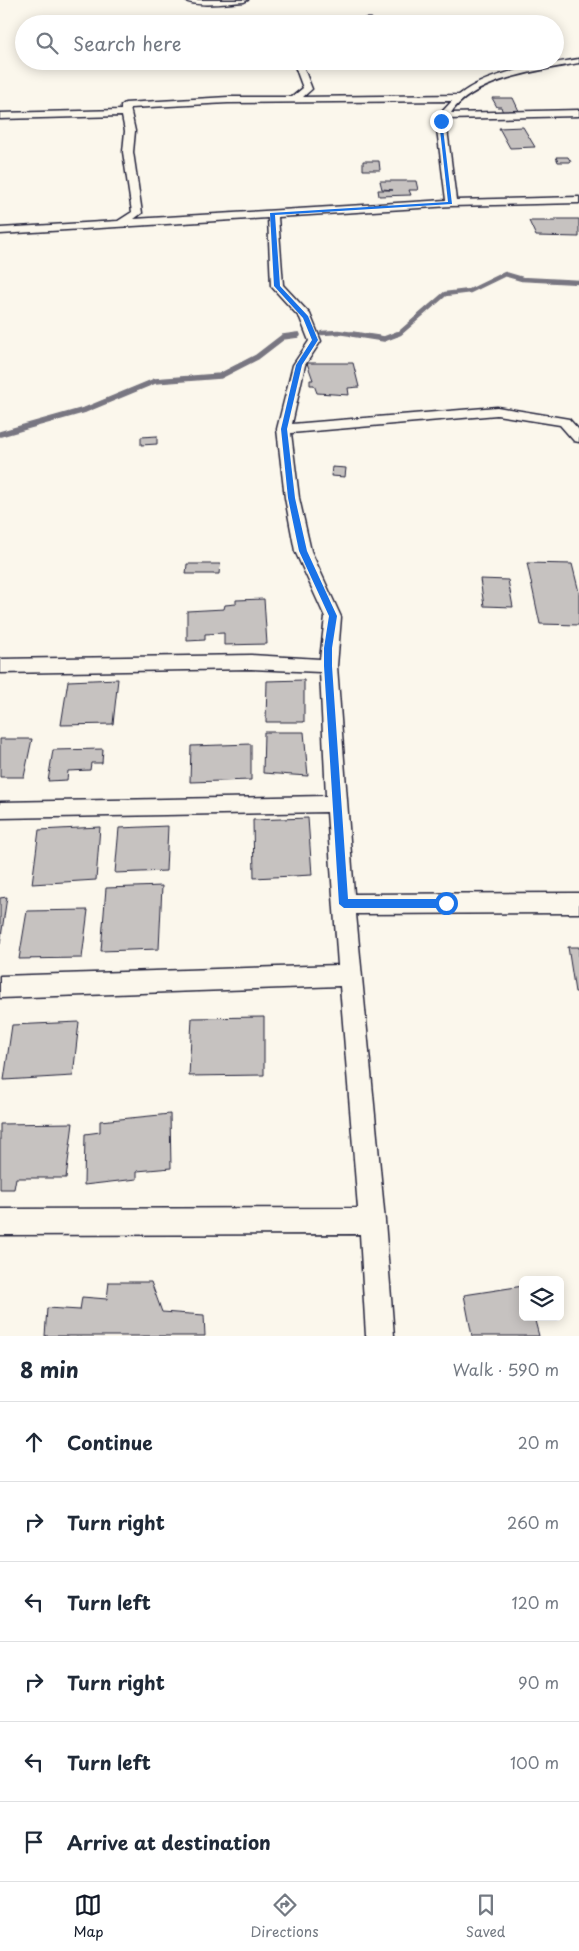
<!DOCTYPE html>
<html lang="en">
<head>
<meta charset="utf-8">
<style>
	:root { --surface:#fff; --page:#f2f2f3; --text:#1f2937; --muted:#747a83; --line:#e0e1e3; --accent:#111827 }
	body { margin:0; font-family:"Playpen Sans",sans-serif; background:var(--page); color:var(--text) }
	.controls { position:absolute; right:15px; bottom:15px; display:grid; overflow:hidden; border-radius:8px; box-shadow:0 2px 12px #0003 }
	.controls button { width:45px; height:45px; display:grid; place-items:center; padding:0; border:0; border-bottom:1px solid var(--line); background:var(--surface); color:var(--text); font:25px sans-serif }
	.stop { position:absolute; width:15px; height:15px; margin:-11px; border:4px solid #1a73e8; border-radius:50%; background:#fff }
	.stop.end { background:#1a73e8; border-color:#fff; box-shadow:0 1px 5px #0008 }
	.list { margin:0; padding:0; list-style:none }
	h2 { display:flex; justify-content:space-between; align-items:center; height:65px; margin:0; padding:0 20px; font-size:21px }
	h2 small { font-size:16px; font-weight:400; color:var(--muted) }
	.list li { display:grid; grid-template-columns:32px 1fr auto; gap:15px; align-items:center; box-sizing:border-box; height:80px; padding:0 20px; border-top:1px solid var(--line) }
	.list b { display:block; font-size:19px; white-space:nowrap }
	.list em { font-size:16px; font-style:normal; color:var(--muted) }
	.icon { flex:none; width:28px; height:28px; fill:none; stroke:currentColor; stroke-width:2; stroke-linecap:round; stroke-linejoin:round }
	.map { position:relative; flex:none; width:579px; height:1336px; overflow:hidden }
	.search { position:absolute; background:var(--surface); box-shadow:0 2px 12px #0003; left:15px; right:15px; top:15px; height:55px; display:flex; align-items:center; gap:12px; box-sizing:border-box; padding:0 18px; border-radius:28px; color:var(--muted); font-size:19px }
	.sheet { height:545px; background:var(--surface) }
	nav { display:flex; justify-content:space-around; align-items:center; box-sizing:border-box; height:70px; border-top:1px solid var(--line); background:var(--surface); font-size:14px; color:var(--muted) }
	nav a { display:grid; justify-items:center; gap:2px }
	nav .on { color:var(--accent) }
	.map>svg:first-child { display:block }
</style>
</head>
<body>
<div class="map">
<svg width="579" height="1336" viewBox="0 0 579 1336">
	<rect width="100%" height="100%" fill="#fbf7ec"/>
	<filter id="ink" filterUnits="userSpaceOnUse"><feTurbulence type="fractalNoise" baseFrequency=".02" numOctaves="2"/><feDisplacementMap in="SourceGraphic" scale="10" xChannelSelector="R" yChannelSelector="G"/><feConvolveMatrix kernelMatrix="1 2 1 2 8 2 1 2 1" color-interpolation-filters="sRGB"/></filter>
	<g filter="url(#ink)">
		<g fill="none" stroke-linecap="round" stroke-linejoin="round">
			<!-- stream-far1 -->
			<path stroke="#787681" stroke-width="4.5" d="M322 333 338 332 360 335
				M295 335H298
				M394 335 400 333 445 294 470 291 505 274 522 279 579 282"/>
			<!-- stream -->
			<path stroke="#787681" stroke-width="5.5" d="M352 334 384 339 397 334
				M0 434 85 410 155 381 220 376 257 357 283 337 298 335"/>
		</g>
		<!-- building -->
		<path fill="#c6c2c0" stroke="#22223b" d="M492 98H513L520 113H503L501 107H497Z
			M523 127 535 147 510 148 499 128Z
			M556 157H568L571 162H558Z
			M363 161H379L380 170H363Z
			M380 181H416L418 190H409L411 195 379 196 378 190H393L382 189Z
			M554 219H579V237L536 236 529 221H555Z
			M307 363H353L359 387 348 388 349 395 317 393 314 385H310V380H313Z
			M157 436V444L141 445V437Z
			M332 467 346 468 345 477 331 476Z
			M527 563 572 564 579 592V625L540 624Z
			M187 564H220L219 574H186Z
			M480 579 508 580 513 607 484 606Z
			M264 599 267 644 224 645V633L205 634V640L187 641V611L224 609 225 605 236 604V600Z
			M118 679 113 724 61 725 68 681Z
			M304 680V722H266L267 681Z
			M264 732H304L308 776 263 773Z
			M0 739H32L24 777H0Z
			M251 744V780L190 782 191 746Z
			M103 749 102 763H91L90 770 68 771 67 780 48 781 53 750Z
			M308 818 312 875 254 878 253 820Z
			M168 826 166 871 115 873 119 828Z
			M100 827 96 880 32 884 39 830Z
			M162 886 159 949 101 951 106 888Z
			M7 897 0 944V898Z
			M88 910 82 958 19 959 27 911Z
			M568 947H579V992H575Z
			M264 1017V1075L189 1076 192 1018Z
			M79 1022 73 1076 4 1080 12 1025Z
			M170 1114 171 1168 137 1171V1179L84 1185 85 1134 100 1132V1121Z
			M73 1123 66 1178H16L14 1189H0V1124Z
			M109 1282H151L162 1312 204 1315 205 1336H45L47 1308 80 1310 82 1297 107 1299Z
			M523 1286V1317H534L539 1336H472L464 1295Z"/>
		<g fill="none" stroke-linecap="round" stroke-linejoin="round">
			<!-- minor casing -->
			<g stroke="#22223b" stroke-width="3">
				<path id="minor" d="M184 0H248L244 2C229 3 197 8 184 0Z
					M365 19H371L372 24H364Z
					M579 59V63C541 70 473 79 451 113L579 110V116L447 119 446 121 456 200 579 197V203L451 206 278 217 283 285 310 314 321 341 305 365 292 424 497 407 569 419 579 430V442L574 441 560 425 497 415 291 433 299 498 311 551 341 617 337 666 354 894 579 893V913L356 914 385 1221 394 1336H366L360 1234 0 1235V1209L358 1208 340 986 0 998V976L338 965 327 812 0 818V802L326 796 320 672 251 669 0 673V659L251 655 320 659 325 617 295 551 285 498 277 429 293 365 309 341 300 318 271 286 268 218 0 234V228L118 221 132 212 123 152 125 131 122 116 0 119V113L121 110V106L125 103 228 97H292L303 88 293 61H301L312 89 303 97 459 95C489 71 542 65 579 59ZM452 101 440 114 436 121 446 200 134 219 142 213 133 152 135 131 130 108 228 103Z"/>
			</g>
			<!-- minor -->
			<use href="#minor" fill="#fbf7ec" fill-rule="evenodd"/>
		</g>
	</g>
	<!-- route -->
	<path fill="#1a73e8" d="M442 120 452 204 275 215 280 286 308 316 318 340 302 365 287 429 295 498 307 551 337 616 332 648V666L348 899H446L451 903 446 908H344L339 904 324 666V648L329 616 299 551 288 498 281 429 296 365 312 340 303 318 274 286 270 213 448 202 439 121Z"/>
</svg>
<div class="controls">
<button><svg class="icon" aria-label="layers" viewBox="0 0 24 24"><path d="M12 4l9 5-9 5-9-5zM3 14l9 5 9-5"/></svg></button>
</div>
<div class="stop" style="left:446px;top:903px"></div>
<div class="stop end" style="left:441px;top:121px"></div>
<div class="search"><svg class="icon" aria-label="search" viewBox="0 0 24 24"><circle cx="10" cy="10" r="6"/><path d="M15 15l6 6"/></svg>Search here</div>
</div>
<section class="sheet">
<h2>8 min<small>Walk · 590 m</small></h2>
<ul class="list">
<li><svg class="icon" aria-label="ahead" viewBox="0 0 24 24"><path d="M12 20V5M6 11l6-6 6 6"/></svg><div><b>Continue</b></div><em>20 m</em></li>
<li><svg class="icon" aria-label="right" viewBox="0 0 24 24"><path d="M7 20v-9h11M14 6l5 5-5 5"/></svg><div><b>Turn right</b></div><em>260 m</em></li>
<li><svg class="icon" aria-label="left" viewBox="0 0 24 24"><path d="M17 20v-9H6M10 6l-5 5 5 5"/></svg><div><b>Turn left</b></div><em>120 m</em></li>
<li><svg class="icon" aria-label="right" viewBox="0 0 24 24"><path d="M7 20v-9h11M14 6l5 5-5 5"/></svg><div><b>Turn right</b></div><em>90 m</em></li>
<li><svg class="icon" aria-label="left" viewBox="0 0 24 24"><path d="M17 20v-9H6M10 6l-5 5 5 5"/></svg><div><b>Turn left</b></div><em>100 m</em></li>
<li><svg class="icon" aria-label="arrive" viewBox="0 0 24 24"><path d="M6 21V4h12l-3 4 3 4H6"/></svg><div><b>Arrive at destination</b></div></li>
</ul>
</section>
<nav>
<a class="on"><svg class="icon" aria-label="map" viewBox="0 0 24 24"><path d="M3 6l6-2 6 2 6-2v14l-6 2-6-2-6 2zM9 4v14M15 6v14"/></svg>Map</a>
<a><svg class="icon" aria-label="directions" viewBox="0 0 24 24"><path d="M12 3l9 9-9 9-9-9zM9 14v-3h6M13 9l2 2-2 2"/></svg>Directions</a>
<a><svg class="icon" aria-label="saved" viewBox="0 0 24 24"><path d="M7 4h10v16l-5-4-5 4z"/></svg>Saved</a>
</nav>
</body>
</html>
